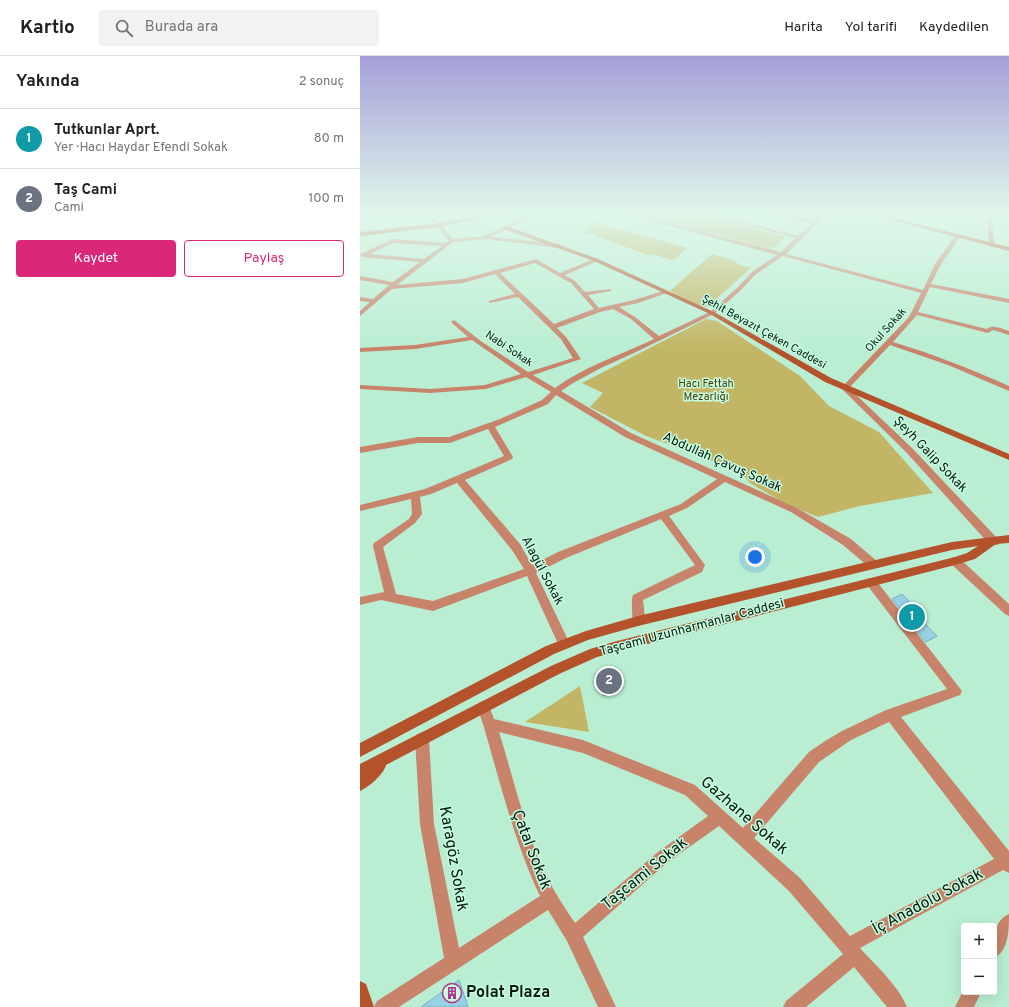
<!DOCTYPE html>
<html lang="tr">
<head>
<meta charset="utf-8">
<style>
	:root { --surface:#fff; --page:#f2f2f2; --text:#202124; --muted:#757577; --line:#e0e0e0; --accent:#db2777 }
	body { margin:0; font-family:Overpass,sans-serif; background:var(--page); color:var(--text) }
	.controls { position:absolute; right:12px; bottom:12px; display:grid; overflow:hidden; border-radius:4px; box-shadow:0 4px 16px #0002 }
	.controls button { width:36px; height:36px; display:grid; place-items:center; padding:0; border:0; border-bottom:1px solid var(--line); background:var(--surface); color:var(--text); font:20px sans-serif }
	.you { position:absolute; left:395px; top:501px; width:14px; height:14px; margin:-10px; border:3px solid #fff; border-radius:50%; background:#1a73e8; box-shadow:0 0 0 6px #1a73e833 }
	.badge { display:grid; place-items:center; width:26px; height:26px; border-radius:50%; background:var(--accent); color:#fff; font-size:13px; font-weight:700 }
	.pin { position:absolute; translate:-50% -50%; border:2px solid #fff; box-shadow:0 1px 4px #0006 }
	.list { margin:0; padding:0; list-style:none }
	h2 { display:flex; justify-content:space-between; align-items:center; height:52px; margin:0; padding:0 16px; font-size:17px }
	h2 small { font-size:13px; font-weight:400; color:var(--muted) }
	.list li { display:grid; grid-template-columns:26px 1fr auto; gap:12px; align-items:center; box-sizing:border-box; height:60px; padding:0 16px; border-top:1px solid var(--line) }
	.list b { display:block; font-size:15px; white-space:nowrap }
	.list p { margin:0; font-size:13px; white-space:nowrap; color:var(--muted) }
	.list em { font-size:13px; font-style:normal; color:var(--muted) }
	.actions { display:flex; gap:8px; padding:12px 16px }
	.actions a { flex:1; padding:9px 0; border:1px solid var(--accent); border-radius:4px; text-align:center; font-size:14px; color:var(--accent) }
	.actions .main { background:var(--accent); color:#fff }
	.icon { flex:none; width:22px; height:22px; fill:none; stroke:currentColor; stroke-width:2; stroke-linecap:round; stroke-linejoin:round }
	.map { position:relative; flex:none; width:649px; height:951px; overflow:hidden }
	header { display:flex; align-items:center; gap:24px; box-sizing:border-box; height:56px; padding:0 20px; background:var(--surface); border-bottom:1px solid var(--line) }
	header strong { font-size:19px }
	nav { display:flex; gap:22px; margin-inline-start:auto; font-size:14px }
	.search { width:280px; height:36px; background:var(--page); display:flex; align-items:center; gap:10px; box-sizing:border-box; padding:0 14px; border-radius:4px; color:var(--muted); font-size:15px }
	main { display:flex }
	aside { flex:1; background:var(--surface) }
	.map>svg:first-child { display:block }
</style>
</head>
<body>
<header>
<strong>Kartio</strong>
<div class="search"><svg class="icon" aria-label="search" viewBox="0 0 24 24"><circle cx="10" cy="10" r="6"/><path d="M15 15l6 6"/></svg>Burada ara</div>
<nav><a>Harita</a><a>Yol tarifi</a><a>Kaydedilen</a></nav>
</header>
<main>
<aside>
<h2>Yakında<small>2 sonuç</small></h2>
<ul class="list">
<li><span class="badge" style="background:#0f9aa8">1</span><div><b>Tutkunlar Aprt.</b><p>Yer · Hacı Haydar Efendi Sokak</p></div><em>80 m</em></li>
<li><span class="badge" style="background:#6b7280">2</span><div><b>Taş Cami</b><p>Cami</p></div><em>100 m</em></li>
</ul>
<div class="actions"><a class="main">Kaydet</a><a>Paylaş</a></div>
</aside>
<div class="map">
<svg width="649" height="951" viewBox="0 0 649 951">
	<rect width="100%" height="100%" fill="#baeed2"/>
	<!-- green -->
	<path fill="#c2b666" d="M278 158H339L424 180V183L415 191 409 192Z
		M234 166 327 192 313 204 291 198 288 199 224 176Z
		M352 198 371 203 380 209 391 212 347 251 334 248 310 235Z
		M346 263 357 265 440 320 469 350 519 376 573 437 500 450 458 461 426 448 390 427 384 420 344 401 286 380 230 351 243 337 222 327Z
		M220 630 229 676 165 666Z"/>
	<!-- building -->
	<path fill="#97d1e5" stroke="#76b0c3" d="M542 538 563 560 559 562 577 580 566 586 564 584 532 543Z
		M255 611 263 632 243 640 235 618Z
		M99 924 108 951H61Z"/>
	<g fill="none" stroke-linecap="round" stroke-linejoin="round">
		<!-- street -->
		<path fill="#c7846b" fill-rule="evenodd" d="M15 158 0 161V159Z
			M64 158H69L81 168 93 183 124 180 169 158H174L148 173 130 181 199 188 202 190 199 192 125 183 93 186 37 229 103 223 176 203 200 217 236 202 239 204 238 205 205 219 215 225 225 236 251 233V235L228 239 239 252 274 244 303 235H307V237L278 247 259 251 275 261 299 280 350 256 377 232 392 216 417 199 267 158H274L421 196 436 182 345 158H352L438 180 453 167 422 162 420 160 455 164 462 158H467L426 198 563 234 575 208 595 180H599L600 181 581 208 571 228 649 243V247L570 231 558 256 627 273C633 268 642 273 649 275V279L633 274 628 277 557 259 533 286C573 298 611 313 649 330V335L588 309 530 289 489 332 552 392 638 483 639 486 638 489H630L546 396 481 332 549 261 561 237 423 200 396 218 381 234 354 258 278 295 241 312 213 327 201 335 271 377 437 452 491 483 518 506 519 509 518 512H510L483 489 431 456 365 426 327 452 309 460 345 509 342 516 283 544C284 552 286 561 282 568L278 570 274 568C272 565 271 543 273 539L335 509 301 463 206 502 176 517 210 588 208 592 204 593 200 592 167 520 73 555 21 544 0 549V541L24 536 13 490 14 487 49 463 52 458 51 443 0 455V449L65 433 144 400 128 373 90 387H58L0 397V391L58 381H89L140 363 182 344 191 336 166 321 126 333 70 337 0 333V329L70 333 125 329 161 318 112 284 55 293 0 296V292L55 289 108 281 92 267 91 266 94 264 122 286 168 316 213 302 201 283 158 241 129 247V245L155 238 135 218 103 227 32 233 0 260V255L10 246 0 245V241L13 243 29 229 0 224V220L33 226 60 206 3 201 0 199 1 198 32 183 85 187 89 185 77 170ZM33 187 82 190 64 203 10 198ZM175 207 211 227 234 253 194 268 140 217ZM253 253 271 263 294 283C261 299 225 310 195 332L173 319 221 303 206 281 197 272 240 256ZM196 339 265 381 357 423 321 448 198 496 172 509 160 488 105 424 152 403 153 401 135 371 188 348ZM97 427 152 494 164 513 73 545 36 538 23 491 55 467 62 458 60 441 71 438Z
			M93 158H99L112 164 108 165Z
			M627 158H631L635 189 632 191 629 189Z
			M595 501 599 502 649 548V560L645 558 591 508 590 505 591 502Z
			M511 522 515 523 602 635 600 639 541 661 649 795V817L643 814 500 892C516 910 538 929 547 951H527L494 911 446 951H423L426 945 483 898 428 834 359 770 308 806 223 881 256 951H238L207 885 188 854 39 951H14L17 945 84 902 60 768 55 683 57 678 62 677 67 678 69 683 74 768 99 892 180 840C154 785 140 726 123 668L117 651 118 647 123 645 128 647 134 663 223 684 335 729 383 772 449 696 465 685 482 675 526 654 587 633 507 529 506 526 507 523ZM529 666 634 803 490 880 440 822 394 782 459 706 491 684ZM139 676 223 697 325 739 348 760 298 796 215 867C202 848 190 829 181 808 163 766 153 720 139 676Z
			M649 858C649 873 649 895 634 902 634 887 632 865 649 858Z
			M604 933V936H621L614 951H595Z"/>
		<!-- secondary -->
		<path fill="#b4532b" fill-rule="evenodd" d="M128 158H137L79 171 0 180V176L79 167Z
			M510 158H517L649 191V195Z
			M146 170 238 203 354 256 471 322 649 398V404L465 326 350 258 234 205 144 173 143 172Z
			M649 479V487L636 488 615 503 595 509 237 601 199 618 26 709C24 718 9 731 0 735V708L191 610 230 593 257 585 595 501 607 497 618 490 592 494 278 570 228 584 194 598 0 701V687L186 590 226 575 278 560 592 486Z
			M0 925 6 928 14 951H0Z"/>
	</g>
	<!-- sky -->
	<linearGradient id="sky" x2="0" y2="1"><stop stop-color="#a59fd8"/><stop offset="0.54" stop-color="#e0f7eb"/><stop offset="1" stop-color="#e0f7eb" stop-opacity="0"/></linearGradient>
	<rect width="649" height="291" fill="url(#sky)"/>
	<!-- icons -->
	<defs>
		<g id="building-ring" transform="scale(1)"><circle r="9.5" fill="#c7fcdf" stroke="#af378d" stroke-width="1.5"/><path d="M-4-6H4V6H1V3H-1V6H-4ZM-2.5-4.3h1.7v1.8h-1.7ZM.8-4.3h1.7v1.8H.8ZM-2.5-1h1.7V.8h-1.7ZM.8-1h1.7V.8H.8Z" fill="#af378d"/></g>
	</defs>
	<g fill-rule="evenodd">
		<use href="#building-ring" x="92" y="937"/>
	</g>
	<g text-anchor="middle" dominant-baseline="central" stroke-width="3" stroke-linejoin="round" paint-order="stroke">
		<!-- far-street labels -->
		<g font-size="11" fill="#071b12" stroke="#c7fcdf">
			<text transform="translate(526 274) rotate(-48)">Okul Sokak</text>
			<text transform="translate(404 276) rotate(29)">Şehit Beyazıt Çeken Caddesi</text>
			<text transform="translate(149 293) rotate(34)">Nabi Sokak</text>
		</g>
		<!-- far-park labels -->
		<g font-size="11" fill="#443d08" stroke="#c7fcdf">
			<text x="346" y="328">Hacı Fettah<tspan x="346" dy="13">Mezarlığı</tspan></text>
		</g>
		<!-- street labels -->
		<g font-size="13" fill="#071b12" stroke="#c7fcdf">
			<text transform="translate(570 399) rotate(46)">Şeyh Galip Sokak</text>
			<text transform="translate(362 407) rotate(24)">Abdullah Çavuş Sokak</text>
			<text transform="translate(182 515) rotate(62)">Alagül Sokak</text>
			<text transform="translate(332 572) rotate(-15)">Taşcami Uzunharmanlar Caddesi</text>
		</g>
		<!-- near-street labels -->
		<g font-size="16" fill="#071b12" stroke="#c7fcdf">
			<text transform="translate(384 760) rotate(41)">Gazhane Sokak</text>
			<text transform="translate(171 794) rotate(69)">Çatal Sokak</text>
			<text transform="translate(93 803) rotate(80)">Karagöz Sokak</text>
			<text transform="translate(285 818) rotate(-39)">Taşcami Sokak</text>
			<text transform="translate(568 846) rotate(-28)">İç Anadolu Sokak</text>
		</g>
		<!-- near-poi labels -->
		<g font-size="16" font-weight="bold" fill="#071b12" stroke="#c7fcdf" text-anchor="start">
			<text x="106" y="937">Polat Plaza</text>
		</g>
	</g>
</svg>
<div class="controls">
<button>+</button>
<button>−</button>
</div>
<div class="you"></div>
<div class="pin badge" style="left:552px;top:561px;background:#0f9aa8">1</div>
<div class="pin badge" style="left:249px;top:625px;background:#6b7280">2</div>
</div>
</main>
</body>
</html>
